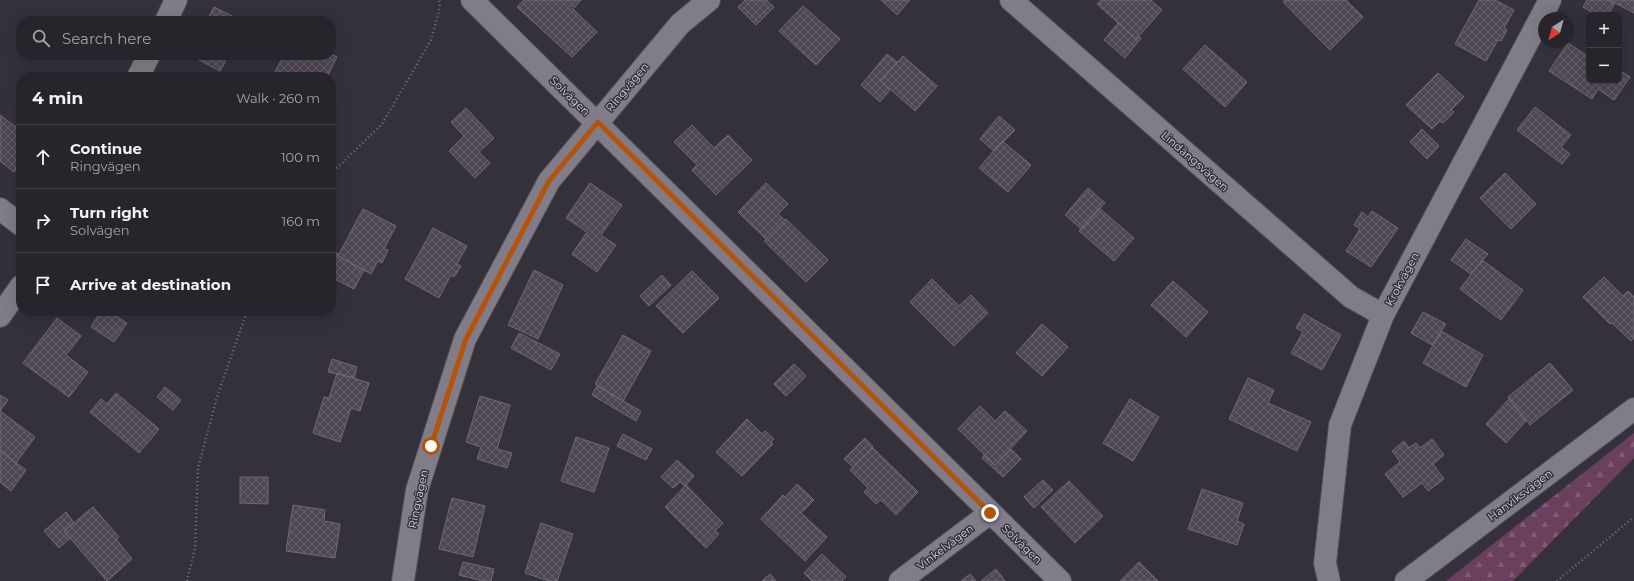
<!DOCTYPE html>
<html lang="en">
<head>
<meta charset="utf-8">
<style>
	:root { --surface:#27252c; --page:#2f2d34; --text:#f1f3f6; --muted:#a4a5a9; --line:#434248 }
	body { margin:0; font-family:Montserrat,sans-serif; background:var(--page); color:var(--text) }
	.controls { position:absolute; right:12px; top:12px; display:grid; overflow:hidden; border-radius:8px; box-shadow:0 4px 16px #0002 }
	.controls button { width:36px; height:36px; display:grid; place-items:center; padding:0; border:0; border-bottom:1px solid var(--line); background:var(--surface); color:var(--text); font:20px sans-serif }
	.compass { position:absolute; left:1538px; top:12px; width:36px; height:36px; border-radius:50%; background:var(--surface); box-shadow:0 4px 16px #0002; rotate:216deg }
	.stop { position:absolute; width:12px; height:12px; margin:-9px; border:3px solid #b45309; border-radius:50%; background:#fff }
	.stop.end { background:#b45309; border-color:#fff; box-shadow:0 1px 4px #0008 }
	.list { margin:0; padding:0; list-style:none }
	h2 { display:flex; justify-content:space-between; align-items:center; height:52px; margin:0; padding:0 16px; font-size:17px }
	h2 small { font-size:13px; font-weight:400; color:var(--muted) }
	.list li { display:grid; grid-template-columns:26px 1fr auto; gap:12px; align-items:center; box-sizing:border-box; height:64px; padding:0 16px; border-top:1px solid var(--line) }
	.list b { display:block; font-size:15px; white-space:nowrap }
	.list p { margin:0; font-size:13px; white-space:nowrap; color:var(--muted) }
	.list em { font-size:13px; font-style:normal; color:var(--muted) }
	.icon { flex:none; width:22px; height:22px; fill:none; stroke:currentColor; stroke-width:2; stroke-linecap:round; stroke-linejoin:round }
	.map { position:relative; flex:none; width:1634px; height:581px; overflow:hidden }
	.search { position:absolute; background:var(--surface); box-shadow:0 4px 16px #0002; left:16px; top:16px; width:320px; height:44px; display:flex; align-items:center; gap:10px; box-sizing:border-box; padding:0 14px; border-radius:16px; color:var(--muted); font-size:15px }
	.panel { position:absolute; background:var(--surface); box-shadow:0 4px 16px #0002; left:16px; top:72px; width:320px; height:244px; border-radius:16px }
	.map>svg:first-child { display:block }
</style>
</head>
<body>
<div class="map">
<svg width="1634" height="581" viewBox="0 0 1634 581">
	<defs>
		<pattern id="forest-firs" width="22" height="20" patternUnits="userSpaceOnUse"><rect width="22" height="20" fill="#6a405e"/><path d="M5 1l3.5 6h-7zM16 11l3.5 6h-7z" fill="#7f5b75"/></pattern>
		<pattern id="building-cross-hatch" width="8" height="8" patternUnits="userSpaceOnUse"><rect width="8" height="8" fill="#4e4650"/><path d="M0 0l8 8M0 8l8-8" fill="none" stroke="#676069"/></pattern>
	</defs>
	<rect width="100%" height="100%" fill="#34313b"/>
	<!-- forest -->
	<path fill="url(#forest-firs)" d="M1634 433V458L1513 581H1446Z"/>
	<!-- building -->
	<path fill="url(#building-cross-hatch)" stroke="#716973" d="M524 0H581L573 9 597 32 572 57 517 7Z
		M745 0H766L774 7 756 25 738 7Z
		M881 0H910L897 15Z
		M1101 0H1151L1162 10 1136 39 1097 4Z
		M1285 0H1346L1363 17 1330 50 1283 2Z
		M1479 0H1495L1514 10 1504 28 1507 30 1501 41 1498 40 1486 61 1455 44Z
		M1587 0H1609L1615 3 1608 15H1597L1583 7Z
		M1609 0H1634V13L1615 3Z
		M803 6 840 39 816 65 779 31Z
		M214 7 242 21H207Z
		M1118 23 1136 39 1138 36 1141 38 1125 58 1104 40Z
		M1568 43 1589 57V81H1619V70L1630 77 1614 100 1598 89 1592 99 1549 71Z
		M1205 45 1247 82 1225 107 1183 69Z
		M331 54 337 57 327 77H311L307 75 305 77H272L284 55H288L301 62 305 55Z
		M887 54 897 62 881 81 890 90 880 102 861 85Z
		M202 55H229L220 71 199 60Z
		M903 56 937 86 915 111 881 81Z
		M1438 73 1464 97 1451 110 1454 112 1443 123 1440 121 1432 129 1406 105Z
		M1535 107 1571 135 1561 147 1570 154 1562 164 1517 130Z
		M466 108 494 138 479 152 490 163 475 178 449 151 464 136 451 122Z
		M0 115 21 131V163L14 172 0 161Z
		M999 116 1015 130 994 151 980 139Z
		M692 125 714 148 728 135 752 160 716 195 692 170 697 165 674 142Z
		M1422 129 1439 146 1427 159 1410 142Z
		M1002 141 1031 165 1008 192 979 168Z
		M1505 173 1536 204 1511 229 1480 198Z
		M590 183 622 205 601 235 616 245 597 272 572 254 587 232 566 218Z
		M766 183 788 204 778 214 785 220 766 239 738 212Z
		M1088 188 1105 203 1081 229 1065 215Z
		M1099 208 1134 238 1114 261 1079 231Z
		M363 209 396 226 384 249 388 250 382 263 378 261 371 274 338 256Z
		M1372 211 1398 228 1371 267 1346 251 1360 229 1354 225 1362 212 1368 217Z
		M786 219 828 260 806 282 764 241Z
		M433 228 467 246 457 264 461 266 454 277 451 275 439 298 405 279Z
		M1466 239 1488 254 1471 274 1451 260Z
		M334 252 339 254 338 256 364 270 354 289 331 277V257Z
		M1482 260 1523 290 1501 320 1460 289Z
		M534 270 563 285 538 339 508 325Z
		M692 271 719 298 683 333 656 306Z
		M662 275 671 285 649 306 640 296Z
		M1604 277 1623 296 1628 291 1634 297V338L1631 341 1612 323 1610 324 1583 297Z
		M932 279 959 306 971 295 988 313 954 346 910 302Z
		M1173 281 1208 312 1186 337 1151 305Z
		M101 311H108L127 323 114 342 91 327Z
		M1423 312 1446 324 1432 345 1411 333Z
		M1304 314 1341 335 1322 370 1291 353 1303 332 1296 328Z
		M57 318 81 336 66 355 88 372 69 397 23 363Z
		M1042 324 1068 347 1042 376 1016 353Z
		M1441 331 1483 355 1466 387 1423 363Z
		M519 333 560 354 551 370 511 348Z
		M623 335 651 351 623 401 595 384Z
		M332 359 357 367 354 378 328 372Z
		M1550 363 1573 390 1530 425 1508 397Z
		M794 364 806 376 786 396 774 384Z
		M337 373 369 383 360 411 351 408 340 442 313 433 324 397 329 398Z
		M1248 378 1274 390 1268 403 1311 422 1297 451 1229 419Z
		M597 386 641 411 636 421 592 395Z
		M165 387 181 400 173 410 157 397Z
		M116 393 159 429 139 453 90 412 101 399 107 404Z
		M0 395 8 400 0 411Z
		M480 396 510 405 497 449 512 453 507 468 477 459 481 447 466 442Z
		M1130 399 1159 417 1133 461 1103 443Z
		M1509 399 1526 421 1506 443 1486 424Z
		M980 406 995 421 1005 411 1027 431 995 465 958 429Z
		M0 411 35 437 16 463 0 451Z
		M747 419 762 434 765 431 774 439 771 442 773 444 742 476 716 452Z
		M623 434 652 449 646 460 617 446Z
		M576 437 609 448 594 492 561 481Z
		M865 438 873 447 853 467 844 459Z
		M1432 439 1444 455 1433 464 1444 479 1428 491 1422 483 1403 497 1385 474 1400 462 1392 451 1404 441 1409 448 1416 443 1420 448Z
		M873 448 918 492 896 515 881 500 876 504 864 492 868 488 850 470Z
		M1011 449 1021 459 1003 477 982 458 984 455 995 465Z
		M0 451 26 470 11 491 0 482Z
		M677 460 694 476 685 486 680 482 673 488 661 477Z
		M240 477H268V504L240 503Z
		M1043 480 1053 490 1034 508 1024 497Z
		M1069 481 1103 516 1075 543 1041 507Z
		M797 484 814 500 801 513 827 537 805 561 761 519 783 495 785 497Z
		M686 485 723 523 715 531 719 534 706 548 665 507Z
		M1202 489 1243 503 1237 521 1244 524 1237 545 1188 529Z
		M452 498 485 506 473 557 439 549Z
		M293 505 325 510 324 521 340 524 335 558 286 551Z
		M93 507 119 537 116 539 132 559 107 581 64 531Z
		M66 512 74 523 64 531 70 538 59 548 44 531Z
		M541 523 573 534 557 581H549L525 573Z
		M822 554 846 577 842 581H812L804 573Z
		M463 562 494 569 491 581H483L459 575Z
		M1139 562 1158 581H1120Z
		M996 569 1005 581H981Z
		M770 574 776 581H762Z
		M970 574 976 581H961Z"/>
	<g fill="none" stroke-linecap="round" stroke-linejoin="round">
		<!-- street casing -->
		<g stroke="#514d56" stroke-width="24">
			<path id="street" d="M472 0 1060 581
				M1011 0 1351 297 1383 315
				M166 21 176 0
				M138 77 149 55
				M0 209 21 225
				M0 316 21 286
				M403 581 417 490 465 339 549 181 680 24 709 0
				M900 581 990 513
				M1329 581 1325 563 1340 425 1383 315 1550 0
				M1406 581 1634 409"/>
		</g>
		<!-- path -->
		<path stroke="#75727b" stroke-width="2.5" stroke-dasharray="1 3" stroke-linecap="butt" d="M331 174 382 124 431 40 440 7 439 0
			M187 581 195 548 198 468 217 397 247 311
			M1557 581 1634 517"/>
		<!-- street -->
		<use href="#street" stroke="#807c88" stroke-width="22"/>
	</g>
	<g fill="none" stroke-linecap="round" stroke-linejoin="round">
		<!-- route -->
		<path stroke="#b45309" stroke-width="5" d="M431 446 466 339 549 181 598 122 990 513"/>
	</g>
	<g text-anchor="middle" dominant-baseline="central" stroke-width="3" stroke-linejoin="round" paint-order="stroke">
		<!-- street labels -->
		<g font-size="11" fill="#d9d7dd" stroke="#34313b">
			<text transform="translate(627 87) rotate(-50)">Ringvägen</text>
			<text transform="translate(570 96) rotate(44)">Solvägen</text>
			<text transform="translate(1195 161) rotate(41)">Lindängsvägen</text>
			<text transform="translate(1402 279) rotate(-62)">Krokvägen</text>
			<text transform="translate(1520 495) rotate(-37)">Hanviksvägen</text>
			<text transform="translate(418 499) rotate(-78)">Ringvägen</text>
			<text transform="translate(1022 544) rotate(44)">Solvägen</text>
			<text transform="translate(945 547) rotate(-37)">Vinkelvägen</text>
		</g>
	</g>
</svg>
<div class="controls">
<button>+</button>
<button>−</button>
</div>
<svg class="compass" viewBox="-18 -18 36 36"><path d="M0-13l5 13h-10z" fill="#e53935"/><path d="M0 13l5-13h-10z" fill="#a4a5a9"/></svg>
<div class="stop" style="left:431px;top:446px"></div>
<div class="stop end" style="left:990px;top:513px"></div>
<div class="search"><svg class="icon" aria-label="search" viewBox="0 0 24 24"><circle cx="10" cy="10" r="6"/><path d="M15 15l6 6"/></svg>Search here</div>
<section class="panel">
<h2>4 min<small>Walk · 260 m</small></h2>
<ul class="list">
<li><svg class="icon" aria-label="ahead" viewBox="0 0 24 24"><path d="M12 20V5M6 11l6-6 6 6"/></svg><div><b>Continue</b><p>Ringvägen</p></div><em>100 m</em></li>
<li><svg class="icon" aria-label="right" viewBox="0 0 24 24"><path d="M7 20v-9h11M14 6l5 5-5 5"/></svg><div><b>Turn right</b><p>Solvägen</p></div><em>160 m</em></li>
<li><svg class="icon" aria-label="arrive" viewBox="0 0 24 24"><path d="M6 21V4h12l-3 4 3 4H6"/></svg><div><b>Arrive at destination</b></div></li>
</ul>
</section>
</div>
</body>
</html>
